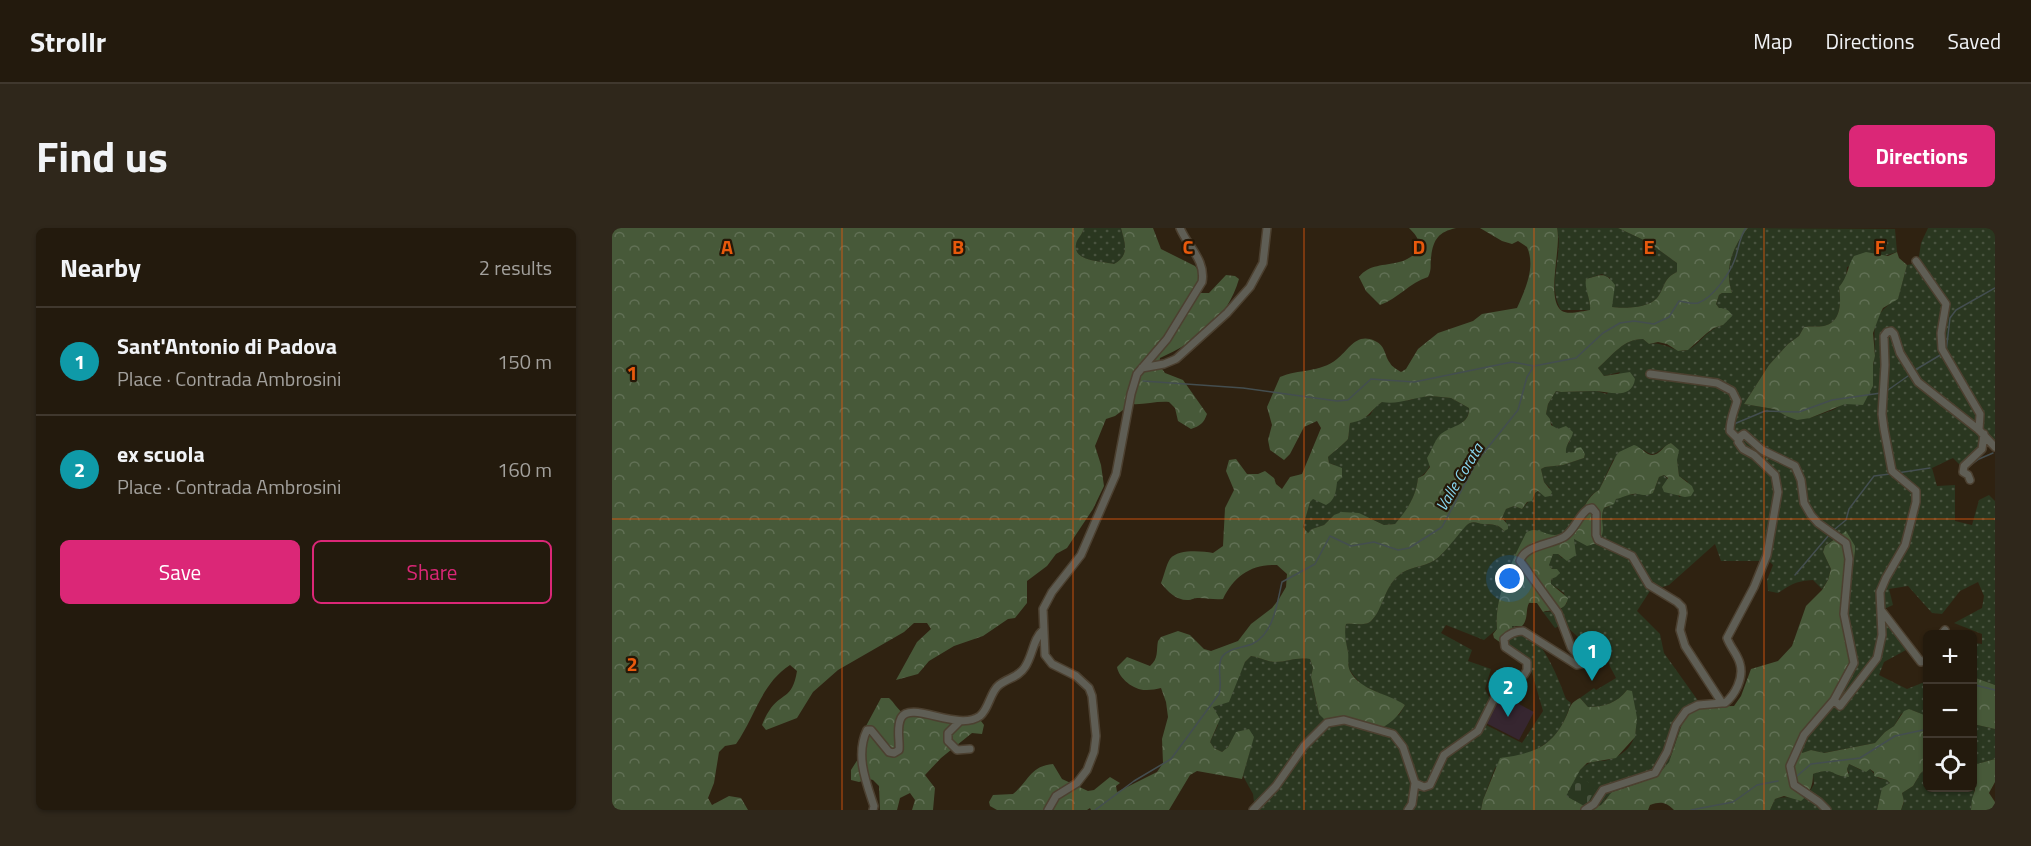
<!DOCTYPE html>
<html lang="en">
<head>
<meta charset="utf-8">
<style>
	:root { --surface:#231a0d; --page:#2f271b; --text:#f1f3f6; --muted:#a3a19d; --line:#40382e; --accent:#db2777 }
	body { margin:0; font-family:"Titillium Web",sans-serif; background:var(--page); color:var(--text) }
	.controls { position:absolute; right:18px; bottom:18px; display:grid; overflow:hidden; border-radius:9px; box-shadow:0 2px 4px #0004 }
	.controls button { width:54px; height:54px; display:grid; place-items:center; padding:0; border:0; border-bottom:2px solid var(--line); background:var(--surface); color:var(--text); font:30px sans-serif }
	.you { position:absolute; left:898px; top:351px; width:21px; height:21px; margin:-15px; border:4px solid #fff; border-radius:50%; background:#1a73e8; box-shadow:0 0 0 9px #1a73e833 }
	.badge { display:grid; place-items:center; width:39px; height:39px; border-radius:50%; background:var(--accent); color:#fff; font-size:20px; font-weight:700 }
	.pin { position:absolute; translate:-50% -50px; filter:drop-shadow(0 2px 3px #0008) }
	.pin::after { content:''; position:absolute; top:32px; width:21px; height:18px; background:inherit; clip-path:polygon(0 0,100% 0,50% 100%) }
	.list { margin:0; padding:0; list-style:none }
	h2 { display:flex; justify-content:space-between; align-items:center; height:78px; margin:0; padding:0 24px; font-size:26px }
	h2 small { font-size:20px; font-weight:400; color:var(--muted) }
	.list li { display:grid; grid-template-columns:39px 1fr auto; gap:18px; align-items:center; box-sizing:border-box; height:108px; padding:0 24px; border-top:2px solid var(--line) }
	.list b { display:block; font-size:22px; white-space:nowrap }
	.list p { margin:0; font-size:20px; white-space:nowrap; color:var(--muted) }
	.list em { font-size:20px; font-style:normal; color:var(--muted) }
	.actions { display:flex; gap:12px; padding:18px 24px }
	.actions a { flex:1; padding:14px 0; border:2px solid var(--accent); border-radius:9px; text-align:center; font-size:21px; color:var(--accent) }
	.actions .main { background:var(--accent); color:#fff }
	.icon { flex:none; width:33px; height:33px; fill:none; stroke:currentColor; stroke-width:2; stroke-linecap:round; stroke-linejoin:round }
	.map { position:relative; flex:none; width:1383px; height:582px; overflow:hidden; border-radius:9px }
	header { display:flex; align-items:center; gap:36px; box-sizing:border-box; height:84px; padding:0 30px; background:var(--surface); border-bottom:2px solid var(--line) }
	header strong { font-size:28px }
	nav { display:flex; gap:33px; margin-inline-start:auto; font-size:21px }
	.intro { display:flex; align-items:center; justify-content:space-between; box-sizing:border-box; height:144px; padding:0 36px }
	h1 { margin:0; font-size:42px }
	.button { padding:15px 27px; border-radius:9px; background:var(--accent); color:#fff; font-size:21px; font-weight:700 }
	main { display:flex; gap:36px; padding:0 36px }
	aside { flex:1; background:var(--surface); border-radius:9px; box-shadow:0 2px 4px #0004 }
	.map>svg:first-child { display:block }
</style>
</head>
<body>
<header>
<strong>Strollr</strong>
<nav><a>Map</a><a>Directions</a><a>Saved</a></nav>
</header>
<div class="intro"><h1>Find us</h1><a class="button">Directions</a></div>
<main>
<aside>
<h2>Nearby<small>2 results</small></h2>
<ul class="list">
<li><span class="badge" style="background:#0f9aa8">1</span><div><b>Sant'Antonio di Padova</b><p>Place · Contrada Ambrosini</p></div><em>150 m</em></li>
<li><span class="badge" style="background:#0f9aa8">2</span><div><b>ex scuola</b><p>Place · Contrada Ambrosini</p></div><em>160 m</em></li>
</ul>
<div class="actions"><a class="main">Save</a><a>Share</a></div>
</aside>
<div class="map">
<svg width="1383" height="582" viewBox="0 0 1383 582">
	<defs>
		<pattern id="grass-dots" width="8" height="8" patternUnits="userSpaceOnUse" patternTransform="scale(1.5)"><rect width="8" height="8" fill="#2a3720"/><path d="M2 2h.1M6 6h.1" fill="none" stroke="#49533f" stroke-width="1.8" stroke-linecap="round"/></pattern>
		<pattern id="forest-crowns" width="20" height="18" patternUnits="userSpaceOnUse" patternTransform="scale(1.5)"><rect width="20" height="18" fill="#475939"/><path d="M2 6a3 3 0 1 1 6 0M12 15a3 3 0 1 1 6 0" fill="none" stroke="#617055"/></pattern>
		<pattern id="cemetery-stones" width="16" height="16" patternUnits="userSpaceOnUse" patternTransform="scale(1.5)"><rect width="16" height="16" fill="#2a3720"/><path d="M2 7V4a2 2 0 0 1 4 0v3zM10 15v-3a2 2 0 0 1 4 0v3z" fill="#49533f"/></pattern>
	</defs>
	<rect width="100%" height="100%" fill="#2f2211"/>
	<!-- education -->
	<path fill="#362630" d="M888 466 922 484 907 512 874 495Z"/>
	<!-- grass -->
	<path fill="url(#grass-dots)" d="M472 0H509C513 16 518 27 502 36 490 33 457 34 465 13 467 9 471 5 472 0Z
		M945 0H1006L1036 14 1065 35V44C1051 50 1053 60 1045 70 1037 80 1011 81 1000 79L998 50 990 46 974 51C973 61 979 72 978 82H949C934 56 952 28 945 0Z
		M1136 0 1283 1 1285 24 1235 39 1234 51 1227 59C1229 73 1230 94 1212 98 1206 99 1198 98 1192 99L1187 108 1176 116 1157 137 1132 176 1162 181 1174 188 1198 190 1221 182 1261 158C1261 152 1260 145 1261 139 1261 134 1263 129 1263 124 1262 96 1260 87 1286 70L1295 37 1306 35 1309 15 1316 0H1378L1383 2V219L1375 209 1351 240 1341 230 1320 240 1325 258 1343 257V293L1360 297 1367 272 1377 267 1383 273V457L1361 449V415L1370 416V406L1342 395 1370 380 1372 368 1366 354 1348 363 1330 386 1320 385 1296 358 1277 361 1281 377 1272 381 1273 391 1294 422 1272 434 1267 447 1295 461 1315 453V488L1297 481 1289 486 1282 498 1273 504 1263 515 1211 525 1199 522 1190 525 1192 508 1240 439 1235 391 1243 323 1225 309 1213 318 1211 324 1219 341 1216 352 1210 361 1201 352C1184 353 1180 356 1166 365L1156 363 1155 352 1161 337 1157 333H1109L1103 316 1057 357 1038 363 1025 383 1048 406 1052 425 1087 474 1072 490 1057 534 1050 542 1030 554 1007 561 994 570 989 577 982 580 960 571 956 564C960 555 965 542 974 537 981 532 989 534 996 532 1033 520 1026 490 1015 462 1005 475 992 479 976 479L968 470 982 460 984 462 1004 450C999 439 993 435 999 423L972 425 968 411 952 396 943 400 931 384 947 383 955 375 952 365 939 356 940 341 936 336 941 326H946L950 330 963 321 961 311 966 312 989 290 992 280C1000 279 999 274 1004 271 1015 265 1030 266 1041 265L1047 249 1052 247C1059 253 1059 264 1068 269L1076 254 1067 248 1063 219 1059 215C1049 218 1044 233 1032 222L1001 232 987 262C972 269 970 290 958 300 947 311 926 309 911 311 901 341 882 368 885 401L872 412 834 397 829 405 860 422 856 433 879 441 873 461 881 477 870 495 910 515 931 483 916 431 898 420 896 411 900 398C928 401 946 449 954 471L959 475C943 525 923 518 883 540L871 572 869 582H643L641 566 631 548 639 518 621 510 616 519 610 524 602 520 598 514 606 497 601 478 625 450 633 434 639 428C647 429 656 434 663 434 678 434 681 429 698 431L701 440 699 450 707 486 735 495 787 487 793 477 750 457 742 448 737 441 736 434V424L732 406 734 396C743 395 754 399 760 392 771 380 772 360 786 348 796 338 811 340 823 332 835 324 848 299 858 295 863 293 866 296 871 296 879 297 886 295 892 303L894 293 890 290 894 281 902 278 910 281 916 274 922 270 923 265 938 260 932 254 929 241 933 239 951 237 972 230 973 226 953 225V220L958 213 946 201 942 200 934 186 936 176 944 163 949 164 984 163 995 166 1008 144 992 148 986 140C1001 127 1011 111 1031 111L1037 116C1053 113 1064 126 1075 122 1087 118 1093 102 1111 97L1107 80 1104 76 1107 67 1110 65H1120C1112 41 1120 19 1136 0Z
		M819 168 839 170 857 180C858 195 839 202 827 208 823 222 821 243 806 250 804 269 795 283 783 296L772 297 758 290 722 287 712 297 700 301 696 305 691 299 698 274 723 237 717 235 716 229C721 224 733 215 736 211 737 206 737 200 738 195L758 187 764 178 770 174 799 172 806 169Z
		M1361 496 1383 501V531L1365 536 1361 535 1362 508Z
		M1237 536 1249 542 1258 541 1266 550 1275 552 1278 555 1268 569 1265 582H1158L1163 571C1174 567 1183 571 1195 569L1202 556 1201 546C1212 542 1218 541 1228 548L1237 545 1235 541Z
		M1315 539 1316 560H1360L1361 554C1364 561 1360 574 1359 582H1289L1292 574 1290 565 1301 558 1308 546Z"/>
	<!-- forest -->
	<path fill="url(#forest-crowns)" fill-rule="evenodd" d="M0 0H472C471 5 467 9 465 13 457 34 490 33 502 36 518 27 513 16 509 0H541L549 21 583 38 589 46V65H597L614 47 623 48 627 51C615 92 585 113 548 130L547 137 553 145 571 152 595 186C592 195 588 198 579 201L566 193 563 180 557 174C544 173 532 177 519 176L503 188 494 191 483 218 489 237 492 258 481 281 455 320 444 326 435 338 415 353V375L403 390 396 391 371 408 342 418 317 433 306 446 284 452 305 414 319 401 315 395H302L292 404 226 442 201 464 185 490 154 502 150 497C152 492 154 487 157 483 170 463 180 473 185 443L178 437C149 456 143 489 124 516L113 518 107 524 102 555 96 570 100 577 117 568 129 570 136 582H0Z
		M797 0H844C826 4 821 12 819 30 818 38 820 41 816 49 798 54 786 71 768 77L754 63 747 49C757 36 772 38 787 34 793 33 799 29 804 25 809 13 806 9 797 0Z
		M868 0H945C950 19 933 72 950 83 956 87 971 83 978 82 979 71 972 61 974 51 989 47 993 43 1003 57L1000 79C1011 81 1037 80 1045 70 1053 60 1051 50 1065 44V35L1036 14 1006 0H1136C1120 19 1112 41 1120 65H1110L1107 67 1104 76 1107 80C1113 80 1118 82 1120 88L1111 97 1102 100 1095 105 1076 122 1066 123 1055 116 1046 114 1037 116 1031 111C1011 111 1001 127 986 140L992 148 1018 144 1023 151C1020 172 998 164 983 163 972 163 960 164 949 164L944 163 936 176 934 186 938 191 939 197 946 201 954 198 961 204C960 212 953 216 954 225L962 224 964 220 969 219 973 226 972 230 951 237 933 239 929 241 932 254 940 264 938 268 933 269 926 263 923 265 920 273 915 274 910 281 902 278 894 281 890 290 896 297V301L892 303C886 295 880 297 871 296 866 296 863 293 858 295 851 298 835 324 823 332 811 340 796 338 786 348 772 360 771 381 760 392 754 399 743 395 734 396 732 407 734 413 736 424 737 430 735 437 738 443 748 463 776 465 793 477 786 489 776 498 763 503L735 495 725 497 716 495 707 486 699 449 701 440 698 431C682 429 677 434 663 434 656 434 647 429 639 428L633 434 617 474 601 479 608 491 598 514 602 520 610 524 616 519 624 504 637 501 642 509 630 551 585 543 578 547 557 582H479L478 580 475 582H385L378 578 377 574 381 567 401 566C417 553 418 538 441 536L450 551 476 563 482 562 498 549 508 555 504 558 505 564 545 544 551 535 550 511 556 489 554 474 549 460C545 461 539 462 535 462 523 463 507 451 505 439L515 429 538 438C547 430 544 423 546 413L549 409 566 403 578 407 592 421 599 423 626 413 639 396 660 380 667 371 674 359 675 346 665 337C639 336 622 348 611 371 602 372 596 370 587 370 581 370 582 371 577 372 565 373 556 364 549 355 552 348 554 337 558 331 566 321 589 323 601 325L611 318 613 280 622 262 614 243 617 232 624 231 635 246H646L653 243 662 250 664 256 670 261 678 249 690 246 709 200 705 193 692 199 678 226 672 232 658 222 656 212 660 197 655 179 668 149C686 141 708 145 725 131 737 122 744 104 763 113 774 118 772 127 778 135 780 139 785 141 789 144L794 141 806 121 826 105 861 93 870 86 905 80C913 62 924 39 915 19L906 13 900 16 890 13ZM819 168 839 170 857 180C858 199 837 197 827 208 822 214 819 224 815 230L818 239 812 247 806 250C804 269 795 282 783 296L772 297 747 285 730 284 722 287 712 297 700 301 696 305 691 299 698 274 701 271 714 277C723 272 724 264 725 254L730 249V240L717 235 716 229C721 224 733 215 736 211 737 206 737 200 738 195 757 192 757 183 770 174 787 177 802 169 819 168Z
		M1254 24 1276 28 1285 24 1287 30 1295 37 1286 71 1271 80 1268 86 1261 105 1263 128 1261 136V158L1251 177 1233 176 1198 190 1185 192 1174 188 1162 181 1132 176 1157 137 1176 116 1187 108 1192 99C1198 98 1206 99 1212 98 1230 94 1229 73 1227 59 1236 49 1235 39 1242 28Z
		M1059 215 1067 222 1065 232 1067 248 1080 258 1082 263 1079 268 1073 269 1052 264 1050 259 1056 250 1052 247 1047 249 1041 265C1034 268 1032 267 1025 266 1018 265 1011 270 1004 271L1002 276 992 280C986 294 997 302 985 315L975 318 962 311 964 327 955 333 946 326H941L937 337 940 341H945L948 345 944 349 939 351V356L956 370C953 385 942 380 931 384L925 375H917C913 383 917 390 910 398H900L901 406 889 415 882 410 881 406 885 401C882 369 900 333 914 305 927 294 939 318 958 300 970 290 972 270 987 262L1004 228 1007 224 1022 217C1028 219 1031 223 1036 226 1046 231 1051 217 1059 215Z
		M1234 303 1243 318V323L1237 372V384L1235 391 1241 448 1233 460 1223 465 1192 508 1190 525 1199 522 1212 525 1263 515 1273 504 1282 498 1292 483 1297 481 1315 488V539L1308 546 1301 558 1290 565 1292 573 1289 582H1265L1270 560 1278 555 1275 552 1262 548V544L1258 541 1254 544 1237 536 1235 541 1237 549C1219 549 1223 538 1201 546 1201 557 1198 566 1189 573L1172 568 1163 571 1158 582H1062C1054 574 1049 573 1038 577L1036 582H869L871 572 888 530C919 526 939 520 953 491 959 480 956 476 968 470L976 479C992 479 1005 475 1015 462L1020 463 1025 490 1023 509 1004 530 975 535 968 542 956 564 960 571 982 580 989 577 1000 564 1030 554 1050 542 1057 534 1072 490 1080 479 1122 478 1129 468 1139 441 1166 433 1180 418 1194 378 1210 362 1216 352 1219 341 1211 324 1213 318Z
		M1361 449 1383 457V501L1361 496Z
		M269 470H277C282 474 285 481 290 484 308 493 347 492 366 489L372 497 370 506 360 505 329 530 313 547 323 560 321 582H300L303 572 298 565 288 570 285 582H268L267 558 261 552 257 551 247 554 239 552V542L253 520 254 498Z
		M1383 531V554L1377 565 1383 574V582H1359L1360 571 1363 562 1361 535 1365 536Z"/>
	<!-- cemetery -->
	<path fill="url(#cemetery-stones)" d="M966 548 984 559 974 579 954 568Z"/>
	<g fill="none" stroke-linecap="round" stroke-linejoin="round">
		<!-- stream -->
		<path stroke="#444e50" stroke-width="1.5" d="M1334 124 1338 90 1344 82 1383 60
			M1303 142 1330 126
			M531 153 631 160 725 173 736 172 759 151 802 154 900 134 922 138
			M1276 162 1296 148
			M1122 196 1153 183 1187 184 1220 172 1269 165
			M1356 239 1367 231 1381 225
			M1285 245 1318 240
			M1223 301 1234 292 1237 281 1262 248 1278 246
			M1183 347 1217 307
			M1360 463 1363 457 1383 462
			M1185 548 1199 536 1248 530 1283 508 1316 501
			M483 582 522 553 559 531 607 466C611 455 604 439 610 429 616 420 630 420 640 416 662 406 665 375 670 354L703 336 718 308 739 318 762 314 786 322 797 320 830 299 865 233 906 182 915 149 922 138 964 130 991 105 1008 95 1022 93 1042 96 1057 89 1067 73C1073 74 1081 76 1086 75 1101 70 1118 45 1123 31 1127 20 1127 10 1134 0
			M1079 582 1121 574 1145 557 1166 553"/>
		<!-- minor casing -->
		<g stroke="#4c4030" stroke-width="10">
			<path id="minor" d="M1304 33 1334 76 1329 105 1330 121 1368 186 1367 202
				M530 140 552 136 564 131 615 85 638 59 651 35 655 0
				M1038 146 1105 155 1120 163 1125 173C1122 184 1118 191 1118 203L1126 211
				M1358 252 1356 247 1351 244 1352 238 1370 221 1372 206
				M1269 382 1309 434 1316 431
				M1330 406 1333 402
				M348 493 336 505V513L345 522 358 521
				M803 555 812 559 818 557 832 527 866 503 884 467 894 456 912 447 915 442V434L893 419 892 411C898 405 903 403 911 403L965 437 969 436V432L959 419 946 385 908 333C913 317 938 317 952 309 963 302 966 288 976 281L980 280 984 285V307L986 312 1020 328 1037 357 1065 374 1070 379 1071 385 1068 402 1073 418 1110 475H1113C1123 467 1132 450 1128 436 1126 427 1118 419 1115 410L1142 359 1155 327 1166 264 1163 247 1142 227 1131 221 1126 214 1129 208 1132 206 1150 222 1183 238 1189 252 1192 275 1199 287 1206 295 1234 315 1237 331 1232 386 1242 435 1222 472 1228 478 1265 430 1270 407 1268 364 1274 350 1293 317 1304 274V263L1280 243 1272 201 1270 186 1273 137 1272 108 1275 104 1279 103 1282 106 1288 125 1306 154 1367 202 1383 219
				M261 582 262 578C254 554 243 527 255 502H259L277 524 282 525 287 522C288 512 284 500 289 490 299 472 346 504 368 488 377 481 378 464 387 457 396 450 407 449 413 439 421 427 421 411 431 402
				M436 582 444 568 465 555 475 542 482 524 484 508 480 468 477 460 464 448 440 436 433 427 431 381 440 364 469 327 504 246 519 166 525 146 555 111 590 54C594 32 576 19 568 0
				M641 582 664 558 692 518 715 495 732 492 781 506 791 519 803 555
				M796 582 800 576 803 555
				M973 582 982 576 991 562 1043 545 1055 524 1064 497 1074 483 1086 477 1110 475
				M1215 582 1207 574 1182 557 1178 538 1192 507 1222 472"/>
		</g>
		<!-- minor -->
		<use href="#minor" stroke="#5f5e55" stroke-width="7"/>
	</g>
	<!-- grid -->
	<path fill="none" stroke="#e8590c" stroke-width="1.5" stroke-opacity="0.55" d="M230 0V582M461 0V582M692 0V582M922 0V582M1152 0V582M0 291H1383"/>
	<g text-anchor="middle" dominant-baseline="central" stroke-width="4.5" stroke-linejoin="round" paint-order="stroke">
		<!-- water labels -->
		<g font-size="16" font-style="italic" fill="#87d5ef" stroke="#251808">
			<text transform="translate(847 249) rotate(-59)">Valle Corata</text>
		</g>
	</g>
	<g font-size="20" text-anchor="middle" font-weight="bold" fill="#e8590c" stroke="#251808" stroke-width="4.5" stroke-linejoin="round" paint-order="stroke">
		<text x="115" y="26">A</text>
		<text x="346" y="26">B</text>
		<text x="576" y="26">C</text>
		<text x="807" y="26">D</text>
		<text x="1037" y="26">E</text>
		<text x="1268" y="26">F</text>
		<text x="20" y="152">1</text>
		<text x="20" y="443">2</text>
	</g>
</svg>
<div class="controls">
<button>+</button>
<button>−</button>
<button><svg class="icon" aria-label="locate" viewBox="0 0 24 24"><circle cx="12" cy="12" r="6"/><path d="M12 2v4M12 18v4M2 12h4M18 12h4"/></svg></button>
</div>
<div class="you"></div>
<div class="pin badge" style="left:980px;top:453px;background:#0f9aa8">1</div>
<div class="pin badge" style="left:896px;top:489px;background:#0f9aa8">2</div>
</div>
</main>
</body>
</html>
